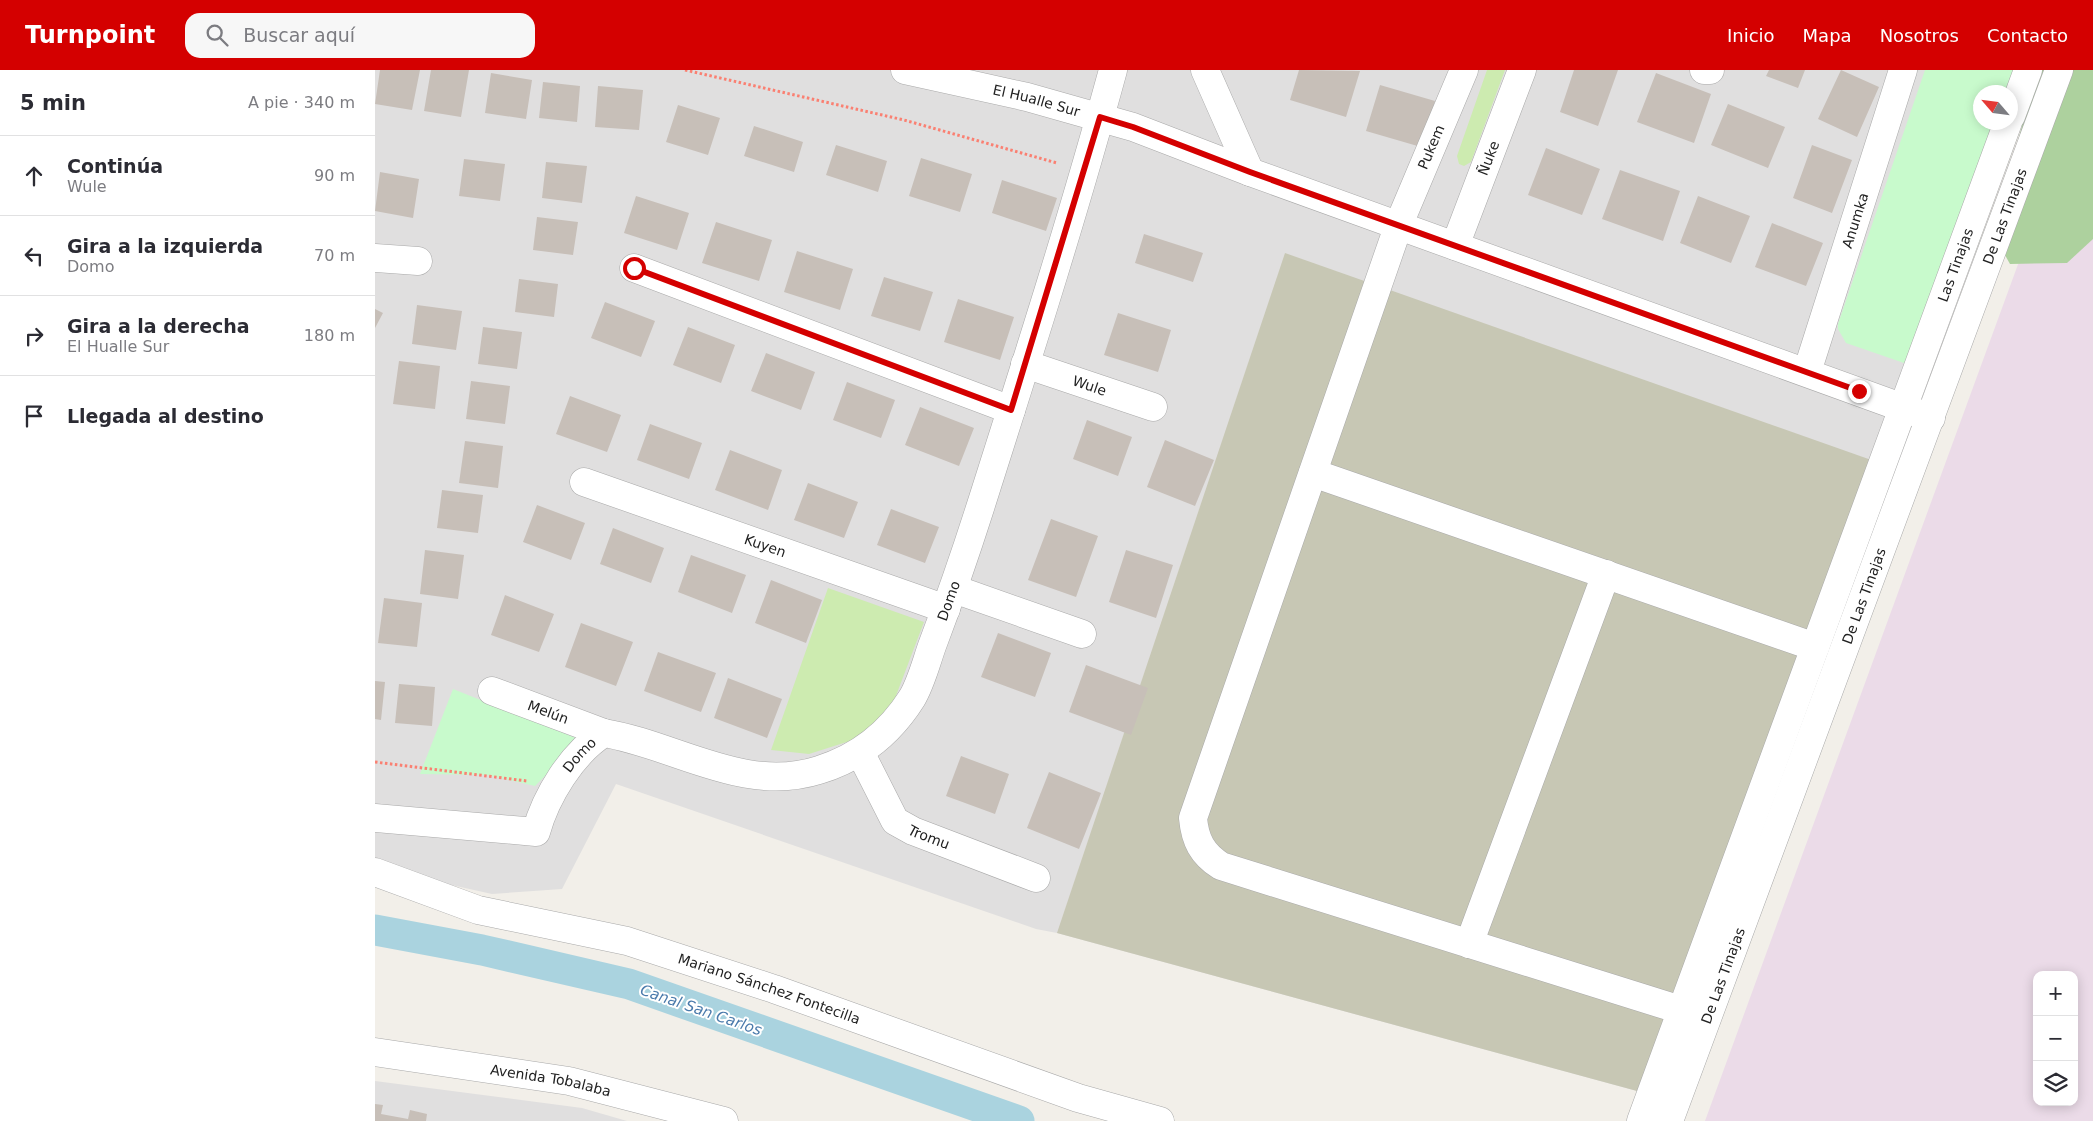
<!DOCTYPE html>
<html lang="es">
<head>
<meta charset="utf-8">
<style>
	:root { --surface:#fff; --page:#f7f7f7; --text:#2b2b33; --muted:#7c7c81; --line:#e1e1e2; --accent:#d40000 }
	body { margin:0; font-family:"DejaVu Sans",sans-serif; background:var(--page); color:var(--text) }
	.controls { position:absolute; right:15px; bottom:15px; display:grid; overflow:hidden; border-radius:10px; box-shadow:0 2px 12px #0003 }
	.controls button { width:45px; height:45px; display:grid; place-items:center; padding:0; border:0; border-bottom:1px solid var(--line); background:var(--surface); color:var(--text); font:25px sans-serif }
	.compass { position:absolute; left:1598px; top:15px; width:45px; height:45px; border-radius:50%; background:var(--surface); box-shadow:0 2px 12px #0003; rotate:298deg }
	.stop { position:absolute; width:15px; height:15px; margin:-11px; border:4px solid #d40000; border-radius:50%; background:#fff }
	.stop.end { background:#d40000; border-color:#fff; box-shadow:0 1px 5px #0008 }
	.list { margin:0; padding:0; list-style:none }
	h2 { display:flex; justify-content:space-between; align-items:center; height:65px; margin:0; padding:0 20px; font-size:21px }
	h2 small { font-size:16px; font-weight:400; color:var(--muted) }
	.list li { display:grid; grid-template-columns:32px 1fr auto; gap:15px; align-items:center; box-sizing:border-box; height:80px; padding:0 20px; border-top:1px solid var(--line) }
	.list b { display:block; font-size:19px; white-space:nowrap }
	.list p { margin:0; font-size:16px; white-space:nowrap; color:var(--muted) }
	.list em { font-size:16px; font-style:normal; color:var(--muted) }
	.icon { flex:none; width:28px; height:28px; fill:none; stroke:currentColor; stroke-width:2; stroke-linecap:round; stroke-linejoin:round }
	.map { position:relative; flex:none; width:1718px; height:1051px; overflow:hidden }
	header { display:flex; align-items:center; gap:30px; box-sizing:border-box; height:70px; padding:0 25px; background:var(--accent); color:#fff }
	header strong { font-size:24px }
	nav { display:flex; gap:28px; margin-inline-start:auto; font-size:18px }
	.search { width:350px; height:45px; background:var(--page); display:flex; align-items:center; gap:12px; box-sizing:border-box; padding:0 18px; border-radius:15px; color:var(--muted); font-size:19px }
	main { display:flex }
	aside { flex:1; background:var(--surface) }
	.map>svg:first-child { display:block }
</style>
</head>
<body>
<header>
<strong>Turnpoint</strong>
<div class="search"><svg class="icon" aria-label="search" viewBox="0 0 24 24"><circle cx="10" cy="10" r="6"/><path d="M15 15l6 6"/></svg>Buscar aquí</div>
<nav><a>Inicio</a><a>Mapa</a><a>Nosotros</a><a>Contacto</a></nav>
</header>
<main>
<aside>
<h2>5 min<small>A pie · 340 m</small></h2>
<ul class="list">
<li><svg class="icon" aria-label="ahead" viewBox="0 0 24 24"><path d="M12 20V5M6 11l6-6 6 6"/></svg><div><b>Continúa</b><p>Wule</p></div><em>90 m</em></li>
<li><svg class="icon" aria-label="left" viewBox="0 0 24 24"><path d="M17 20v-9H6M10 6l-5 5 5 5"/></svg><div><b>Gira a la izquierda</b><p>Domo</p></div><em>70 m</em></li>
<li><svg class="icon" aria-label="right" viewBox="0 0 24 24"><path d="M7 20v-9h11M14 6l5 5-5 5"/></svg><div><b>Gira a la derecha</b><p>El Hualle Sur</p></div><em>180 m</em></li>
<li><svg class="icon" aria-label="arrive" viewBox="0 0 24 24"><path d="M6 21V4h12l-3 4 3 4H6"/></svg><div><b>Llegada al destino</b></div></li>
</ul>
</aside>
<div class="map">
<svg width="1718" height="1051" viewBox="0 0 1718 1051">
	<rect width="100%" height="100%" fill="#f2efe9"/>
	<!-- residential -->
	<path fill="#e0dfdf" d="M0 0H1643L1636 22H1606V52L1502 392 1262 1021 682 863 661 859 241 714 187 819 117 824 0 798Z
		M0 1011 207 1038 252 1051H0Z"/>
	<!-- industrial -->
	<path fill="#ebdbe8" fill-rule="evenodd" d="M1714 0H1718V1051H1330ZM1662 905H1699V1032H1662Z"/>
	<!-- construction -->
	<path fill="#c7c7b4" d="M910 183 1502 392 1262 1021 682 863Z"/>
	<!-- grass -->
	<path fill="#cdebb0" d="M1112 0H1130L1096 92 1089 96 1084 94 1082 86Z
		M453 518 549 552 519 631 495 658 478 670 434 684 396 680Z"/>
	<!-- forest -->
	<path fill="#add19e" d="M1661 0H1718V169L1692 193 1635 194 1622 171 1635 103Z"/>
	<!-- park -->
	<path fill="#c8facc" d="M1550 0H1640L1636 22H1606V52L1625 53 1533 293H1529L1471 273 1463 259V254Z
		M78 619 206 670 160 716 112 705 45 704Z"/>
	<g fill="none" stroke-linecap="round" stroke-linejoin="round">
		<!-- canal -->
		<path stroke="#aad3df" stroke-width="31" d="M0 860 107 880 254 914 644 1051"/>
	</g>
	<!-- building -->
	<path fill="#c7bfb8" d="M5 0H45L37 40 0 34Z
		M56 0H94L86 47 49 41Z
		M924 0 985 1 971 47 915 30Z
		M1199 0H1243L1223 56 1185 42Z
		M1394 0H1430L1423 18 1391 6Z
		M1466 0 1504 17 1482 67 1443 49Z
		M116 3 157 10 151 49 110 43Z
		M1281 3 1336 24 1319 73 1262 52Z
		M168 12 205 16 202 52 164 48Z
		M1005 15 1060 31 1046 77 991 61Z
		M223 16 268 20 264 60 220 57Z
		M1353 34 1410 57 1393 98 1336 75Z
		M303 35 345 48 333 85 291 72Z
		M379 56 428 72 419 102 369 86Z
		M461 75 512 91 503 122 451 105Z
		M1437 75 1477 90 1457 143 1418 128Z
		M1171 78 1225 99 1207 145 1153 125Z
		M546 88 597 104 585 142 534 126Z
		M89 89 130 94 125 131 84 126Z
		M171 92 212 96 207 133 167 128Z
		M1245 100 1305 121 1288 171 1227 149Z
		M5 102 44 109 38 148 0 141Z
		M627 110 682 128 671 161 617 143Z
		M261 126 314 143 302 180 249 163Z
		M1323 126 1375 146 1356 193 1305 173Z
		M162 147 203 152 198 185 158 180Z
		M341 152 397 170 384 211 327 193Z
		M1397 153 1448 173 1431 216 1380 197Z
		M769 164 828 183 818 212 760 193Z
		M422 181 478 199 465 240 409 222Z
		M509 207 558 222 545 261 496 246Z
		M144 209 183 214 179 247 140 242Z
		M583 229 639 247 625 290 569 272Z
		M230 232 280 251 266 287 216 268Z
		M42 235 87 241 81 280 37 274Z
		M0 239 8 243 0 258Z
		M743 243 796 260 783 302 729 285Z
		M108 257 147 262 142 299 103 294Z
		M313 257 360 275 346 313 298 295Z
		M391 283 440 302 426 340 376 321Z
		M24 291 65 296 60 339 18 334Z
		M96 311 135 316 130 354 91 349Z
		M472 312 520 330 506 368 458 350Z
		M195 326 246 345 232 382 181 364Z
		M545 337 599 358 584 396 530 375Z
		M712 350 757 367 743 406 698 389Z
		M275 354 327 373 314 409 262 390Z
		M790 370 839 390 820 436 772 417Z
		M90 371 128 376 123 418 84 413Z
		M355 380 407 400 393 440 340 420Z
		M433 413 483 432 469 468 419 450Z
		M67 420 108 425 103 463 62 458Z
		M162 435 210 453 196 490 148 472Z
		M516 439 564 457 550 493 502 475Z
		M676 449 723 466 701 527 653 510Z
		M238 458 289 478 276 513 225 494Z
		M50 480 89 485 83 529 45 524Z
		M751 480 798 495 781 548 734 532Z
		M316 485 371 505 357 543 303 522Z
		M396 510 447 530 431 573 380 553Z
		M130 525 179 544 164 582 116 565Z
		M9 528 47 533 42 577 3 573Z
		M206 553 258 572 241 616 190 597Z
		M623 563 676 583 660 627 606 607Z
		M283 582 341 603 326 642 269 621Z
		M711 595 773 618 756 665 694 642Z
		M353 608 407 629 392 668 339 648Z
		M0 611 10 612 6 650 0 649Z
		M24 614 60 617 57 656 20 653Z
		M586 686 634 704 620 744 571 726Z
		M674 702 726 723 704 779 652 758Z
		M0 1034 8 1035 6 1044 33 1049 35 1040 52 1044 51 1051H0Z"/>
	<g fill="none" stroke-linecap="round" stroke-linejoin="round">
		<!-- minor casing -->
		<g stroke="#a9a9a9" stroke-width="29">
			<g id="minor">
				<path id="s1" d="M530 0 652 27 758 57 875 102 1556 348"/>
				<path d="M830 0 875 102"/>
				<path d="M1089 0 1024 154 818 748C820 770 827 784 846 796L1306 940"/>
				<path d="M1329 0H1335"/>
				<path d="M1636 46 1653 0"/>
				<path id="s2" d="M1080 176 1147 0"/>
				<path d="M0 188 43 191"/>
				<path d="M259 198 636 340"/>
				<path id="s3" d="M650 294 778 337"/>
				<path id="s4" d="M1432 302 1528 0"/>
				<path d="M938 403 1440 577"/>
				<path id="s5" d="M209 412 571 539"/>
				<path d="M579 519 707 564"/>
				<path id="s6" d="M117 621 229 663"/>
				<path id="s7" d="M485 682 520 751 538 761 661 808"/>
				<path id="s8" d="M0 748 161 762C171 726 197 683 229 663 301 675 369 724 444 700 483 688 515 663 537 628 546 613 551 593 557 576 574 531 590 485 605 438 651 293 698 147 738 0"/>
				<path id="s9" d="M0 802 103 840 252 871 399 919 703 1028 785 1051"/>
				<path d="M1094 874 1231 504"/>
				<path id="s10" d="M0 982 194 1011 349 1051"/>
				<path id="s11" d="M1266 1051 1633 52"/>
				<path id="s12" d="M1294 1051 1684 0"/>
			</g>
		</g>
		<!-- path -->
		<path stroke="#fa8072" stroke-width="3" stroke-dasharray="2.5 2.5" stroke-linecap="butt" d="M310 0 529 50 682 93
			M0 692 152 711"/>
		<!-- minor -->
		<use href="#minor" stroke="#fff" stroke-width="28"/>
	</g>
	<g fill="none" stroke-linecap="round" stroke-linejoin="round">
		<!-- route -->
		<path stroke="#d40000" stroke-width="6" d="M259 198 636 340 725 47 758 57 875 102 1484 321"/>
	</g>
	<g text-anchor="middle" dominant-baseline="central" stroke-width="4" stroke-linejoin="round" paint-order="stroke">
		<!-- street labels -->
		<g font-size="14" fill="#222" stroke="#fff">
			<text stroke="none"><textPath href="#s1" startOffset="135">El Hualle Sur</textPath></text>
			<text transform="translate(1056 77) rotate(-67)">Pukem</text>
			<text stroke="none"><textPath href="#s2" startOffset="94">Ñuke</textPath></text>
			<text stroke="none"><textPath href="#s12" startOffset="965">De Las Tinajas</textPath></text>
			<text stroke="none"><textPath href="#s4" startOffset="159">Anumka</textPath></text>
			<text stroke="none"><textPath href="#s11" startOffset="912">Las Tinajas</textPath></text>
			<text stroke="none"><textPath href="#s3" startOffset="68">Wule</textPath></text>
			<text stroke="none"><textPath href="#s5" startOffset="192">Kuyen</textPath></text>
			<text stroke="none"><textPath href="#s12" startOffset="560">De Las Tinajas</textPath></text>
			<text stroke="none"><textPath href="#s8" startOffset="730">Domo</textPath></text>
			<text stroke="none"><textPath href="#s6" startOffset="60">Melún</textPath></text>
			<text stroke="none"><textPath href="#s8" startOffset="251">Domo</textPath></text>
			<text stroke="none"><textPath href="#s7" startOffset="115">Tromu</textPath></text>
			<text stroke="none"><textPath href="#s12" startOffset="155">De Las Tinajas</textPath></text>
			<text stroke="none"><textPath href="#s9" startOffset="412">Mariano Sánchez Fontecilla</textPath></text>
			<text stroke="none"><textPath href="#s10" startOffset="178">Avenida Tobalaba</textPath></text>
		</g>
		<!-- water labels -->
		<g font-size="15" font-style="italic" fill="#4a7aab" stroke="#fff">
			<text transform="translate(326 940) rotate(19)">Canal San Carlos</text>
		</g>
	</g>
</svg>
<div class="controls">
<button>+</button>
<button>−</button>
<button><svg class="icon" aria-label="layers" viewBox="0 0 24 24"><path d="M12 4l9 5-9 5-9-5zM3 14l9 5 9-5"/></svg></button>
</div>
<svg class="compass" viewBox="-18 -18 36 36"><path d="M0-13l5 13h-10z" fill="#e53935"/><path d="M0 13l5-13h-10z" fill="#7c7c81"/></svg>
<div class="stop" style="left:259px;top:198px"></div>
<div class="stop end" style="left:1484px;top:321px"></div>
</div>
</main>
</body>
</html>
